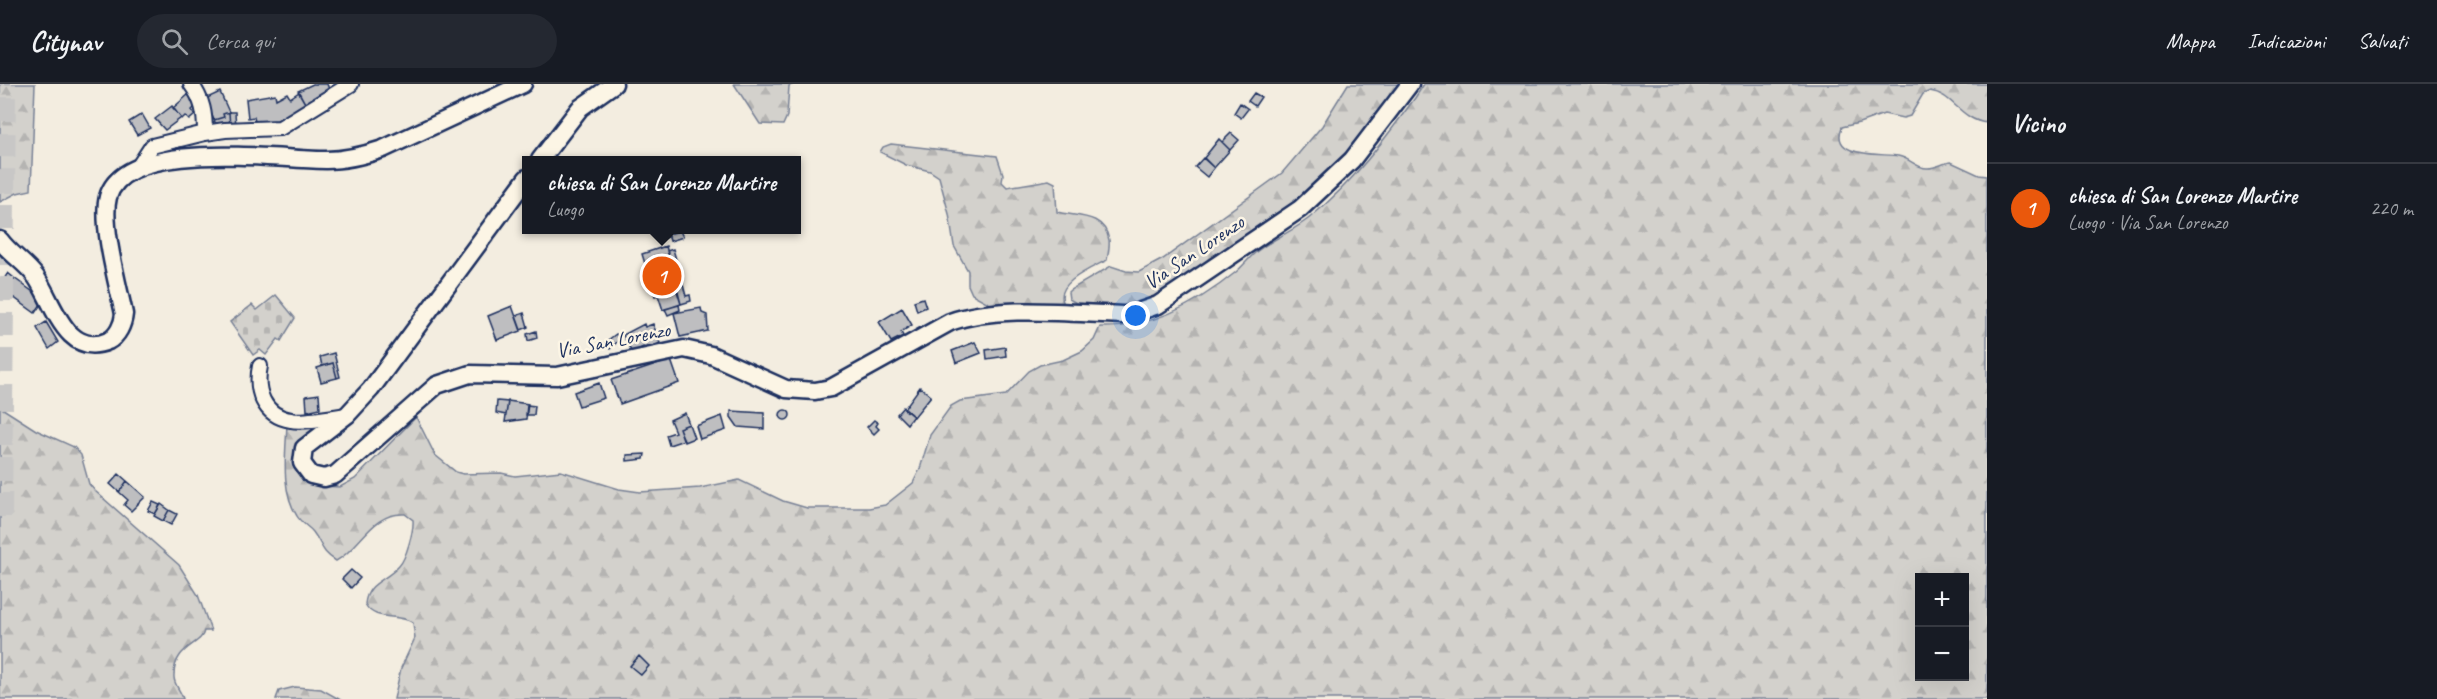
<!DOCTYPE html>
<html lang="it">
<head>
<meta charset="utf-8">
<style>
	:root { --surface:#171b24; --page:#242831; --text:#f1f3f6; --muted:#9ea1a6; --line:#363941; --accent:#ea580c }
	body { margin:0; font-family:Caveat,sans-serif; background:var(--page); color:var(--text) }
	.controls { position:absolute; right:18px; bottom:18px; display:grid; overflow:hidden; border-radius:0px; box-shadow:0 6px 24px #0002 }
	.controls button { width:54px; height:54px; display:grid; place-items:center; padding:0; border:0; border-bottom:2px solid var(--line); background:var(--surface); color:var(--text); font:30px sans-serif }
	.you { position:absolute; left:1136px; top:232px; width:21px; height:21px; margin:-15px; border:4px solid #fff; border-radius:50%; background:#1a73e8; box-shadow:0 0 0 9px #1a73e833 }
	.badge { display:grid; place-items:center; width:39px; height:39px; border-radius:50%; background:var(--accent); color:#fff; font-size:20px; font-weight:700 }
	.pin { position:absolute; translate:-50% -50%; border:3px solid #fff; box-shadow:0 2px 6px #0006 }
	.popup { position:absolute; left:522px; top:72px; width:279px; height:78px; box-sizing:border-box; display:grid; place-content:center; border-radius:0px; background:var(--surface); filter:drop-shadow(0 2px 4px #0005); font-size:20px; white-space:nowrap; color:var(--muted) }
	.popup b { font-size:22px; color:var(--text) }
	.popup::after { content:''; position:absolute; left:50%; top:100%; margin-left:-12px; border:12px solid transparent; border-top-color:var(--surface) }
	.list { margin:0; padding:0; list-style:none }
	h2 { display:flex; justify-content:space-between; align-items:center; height:78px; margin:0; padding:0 24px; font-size:26px }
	h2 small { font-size:20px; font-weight:400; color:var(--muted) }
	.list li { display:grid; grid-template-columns:39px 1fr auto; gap:18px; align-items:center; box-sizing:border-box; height:90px; padding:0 24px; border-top:2px solid var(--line) }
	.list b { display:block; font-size:22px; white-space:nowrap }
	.list p { margin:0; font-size:20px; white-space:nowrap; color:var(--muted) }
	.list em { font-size:20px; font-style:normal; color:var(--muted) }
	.icon { flex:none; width:33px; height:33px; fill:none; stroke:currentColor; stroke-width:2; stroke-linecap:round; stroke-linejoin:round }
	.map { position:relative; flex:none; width:1987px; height:615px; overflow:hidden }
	header { display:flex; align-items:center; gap:36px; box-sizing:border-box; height:84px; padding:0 30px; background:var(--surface); border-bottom:2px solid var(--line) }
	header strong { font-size:28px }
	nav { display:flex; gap:33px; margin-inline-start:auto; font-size:21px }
	.search { width:420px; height:54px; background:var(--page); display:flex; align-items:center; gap:15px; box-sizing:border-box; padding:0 21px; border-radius:33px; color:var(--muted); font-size:22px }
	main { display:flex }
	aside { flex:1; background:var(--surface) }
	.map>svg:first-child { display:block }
</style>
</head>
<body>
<header>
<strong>Citynav</strong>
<div class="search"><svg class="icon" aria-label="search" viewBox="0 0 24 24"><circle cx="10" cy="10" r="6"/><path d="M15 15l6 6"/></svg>Cerca qui</div>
<nav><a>Mappa</a><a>Indicazioni</a><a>Salvati</a></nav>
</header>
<main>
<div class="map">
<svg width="1987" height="615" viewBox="0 0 1987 615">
	<defs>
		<pattern id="forest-firs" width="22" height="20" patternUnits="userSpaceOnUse" patternTransform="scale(1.5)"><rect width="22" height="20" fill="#d3d1cc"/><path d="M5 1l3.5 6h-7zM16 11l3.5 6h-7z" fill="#b5b4b2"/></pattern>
		<pattern id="cemetery-stones" width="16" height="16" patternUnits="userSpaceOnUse" patternTransform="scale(1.5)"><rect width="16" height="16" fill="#d3d1cc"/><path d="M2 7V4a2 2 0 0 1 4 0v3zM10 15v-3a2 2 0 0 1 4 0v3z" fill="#b5b4b2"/></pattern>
	</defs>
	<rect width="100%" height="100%" fill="#f3ede0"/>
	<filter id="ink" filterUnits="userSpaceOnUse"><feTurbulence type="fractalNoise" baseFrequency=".0167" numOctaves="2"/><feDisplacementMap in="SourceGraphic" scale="12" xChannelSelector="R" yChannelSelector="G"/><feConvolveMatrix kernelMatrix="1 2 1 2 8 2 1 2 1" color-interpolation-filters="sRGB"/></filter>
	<g filter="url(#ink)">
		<!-- forest -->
		<path fill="url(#forest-firs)" stroke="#778095" stroke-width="1.5" fill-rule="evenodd" d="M0 0H35L31 106 17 109 0 118Z
			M734 0H794L789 2 787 32 783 41 760 40Z
			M1348 0H1410L1340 92 1151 226H1089L1069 215 1068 208 1070 206 1111 182 1126 187 1139 188 1163 175 1282 89 1322 42Z
			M1424 0H1987V39C1960 36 1953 10 1930 7L1923 10 1910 32 1903 34 1884 30 1859 39 1842 43C1829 75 1882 69 1898 72 1910 74 1917 85 1928 84 1936 84 1943 79 1951 78L1979 91 1987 92V615H394L401 584 415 554 413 539C399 528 375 539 365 520 367 498 386 497 399 482 406 475 414 446 413 436L405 430C371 428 361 464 336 477 320 467 323 461 313 448 308 442 301 439 297 432 280 405 286 369 287 339L342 330 304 364 323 402 340 403 355 395 416 333 435 371 456 388 463 390 501 389 515 392 561 387 619 405 640 408 700 404 739 396 783 417 807 424H869L885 421 913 399 920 385 930 351 951 322 960 317 1006 311 1029 287 1040 281 1063 276 1082 267 1094 256 1100 243C1151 245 1198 219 1236 188 1243 182 1249 174 1256 168 1274 154 1296 146 1313 131 1354 97 1384 56 1415 14ZM1920 494H1964V592H1920Z
			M891 60 997 72 1003 90 1002 98 1007 103 1049 96 1055 99 1057 128C1077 133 1104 129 1109 156 1110 162 1108 170 1107 176 1092 184 1053 199 1064 220L999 225 972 210 968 201V187L954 162 949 130 939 93 930 87 906 81 880 68 883 63Z
			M0 323 36 346 74 363 81 371 89 400 95 407 179 481 198 511 211 547H204C202 561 173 562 174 593 174 601 181 607 183 615H0Z
			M295 603 321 605 339 615H276L279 607Z"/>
		<!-- cemetery -->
		<path fill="url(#cemetery-stones)" stroke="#778095" stroke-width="1.5" d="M276 211 295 234 281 257 278 255 266 271 260 266 253 271 230 238 252 221 257 226Z"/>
		<!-- building -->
		<path fill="#bebec0" stroke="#1b2f5e" stroke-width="1.5" d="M313 0H327L330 8 306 21 298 7Z
			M220 8 229 28 223 30 224 33 214 36 205 15Z
			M299 8 307 23 278 38 256 42 254 33 248 34 246 15 275 10 276 15 287 9 290 14Z
			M1254 9 1261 13 1255 22 1248 17Z
			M189 10 198 20 192 26 195 31 189 36 185 32 182 35 173 24Z
			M1240 19 1248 25 1241 34 1234 29Z
			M172 22 181 34 165 46 155 35Z
			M229 28 230 44H218L214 36 224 33 223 30Z
			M229 28H235L236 44H230Z
			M142 30 150 44 137 51 129 38Z
			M1231 49 1239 56 1230 66 1222 58Z
			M1219 55 1230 66 1214 84 1204 74Z
			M1203 74 1214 84 1207 93 1195 83Z
			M666 146 668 153 658 156 655 147Z
			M680 147 683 153 670 157 668 150Z
			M666 162 681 220 663 226 658 211 655 212 642 170Z
			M673 165 682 197 677 199 667 167Z
			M8 189 14 194 5 207 1 199Z
			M14 194 44 216 35 229 5 207Z
			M682 197 686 212 690 211 691 217 681 220 676 204H678L677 199Z
			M923 214 926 223 917 227 914 217Z
			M679 221 680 226 668 231 665 225Z
			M512 222 521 247 497 256 488 232Z
			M701 224 702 229 707 231 708 247 680 253 674 229Z
			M902 224 912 241 901 248 903 252 891 258 879 238Z
			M524 229 528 243 521 246 516 232Z
			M46 238 58 258 49 265 37 244Z
			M644 240 645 243 653 240 660 259 644 266 643 263 632 269 623 251Z
			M536 247 537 254 528 257 527 250Z
			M616 250 620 255 610 265 604 259Z
			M975 258 981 269 956 279 952 267Z
			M1005 263 1006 272 987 275 986 266Z
			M334 269 340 293 337 294 333 279 322 282 320 273Z
			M671 276 679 299 620 320 611 296Z
			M333 279 337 294 321 298 317 284Z
			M599 299 604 314 579 322 574 308Z
			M920 303 931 312 914 333 904 325Z
			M319 310 320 324 307 327 306 312Z
			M497 317 508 318 506 331 496 329Z
			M508 317 528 320 526 335 505 338Z
			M527 321 535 322 534 331H526Z
			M903 323 913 332 907 340 897 330Z
			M780 331a5 5 0 1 1 10 0a5 5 0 1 1-10 0Z
			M731 327 764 329V345L738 343 731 333Z
			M685 329 689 340 679 344 684 356 669 361 666 351 675 348 670 336Z
			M722 332 726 346 700 355 696 342Z
			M874 336 878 339 876 342 879 345 874 350 867 343Z
			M689 340 694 354 684 358 679 344Z
			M645 370 644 375 627 377V371Z
			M119 390 127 397 119 408 110 400Z
			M127 397 145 413 131 427 124 421 128 416 119 408Z
			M153 418 160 421 155 430 148 427Z
			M161 420 169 426 163 437 154 432Z
			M169 426 177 430 171 441 163 437Z
			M351 486 360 494 351 504 342 495Z
			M639 572 649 582 641 591 630 582Z"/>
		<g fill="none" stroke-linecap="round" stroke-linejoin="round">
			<!-- motorway-tunnel -->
			<path stroke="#c8c7c6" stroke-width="24" stroke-dasharray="24 12" stroke-linecap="butt" d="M0 433 4 0"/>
			<!-- minor casing -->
			<g stroke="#1b2f5e" stroke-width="18">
				<path id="minor" d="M205 49 225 46 280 44 351 0
					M137 85 152 62 205 49C205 30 203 16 191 0
					M260 282C255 306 263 332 291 336 303 339 333 333 347 331"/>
			</g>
			<!-- tertiary casing -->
			<g stroke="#1b2f5e" stroke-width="21">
				<path id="tertiary" d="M540 76 580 24 614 0
					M527 94 371 305 347 331 304 364 302 379 311 391 324 394 335 391 437 301 470 290 557 292 684 265 711 271 786 305 815 307 831 304 950 238C999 220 1077 230 1129 231L1158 221 1300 125 1352 76 1410 0
					M0 156C10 170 26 179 36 193 53 217 66 275 108 257 118 252 123 240 124 230 118 201 101 140 108 113 125 53 279 76 326 76 346 76 365 71 383 65L523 0"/>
			</g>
			<!-- minor -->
			<use href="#minor" stroke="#fcf5e5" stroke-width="14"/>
			<!-- tertiary -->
			<use href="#tertiary" stroke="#fcf5e5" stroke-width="16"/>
		</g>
	</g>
	<g text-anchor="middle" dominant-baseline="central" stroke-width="5" stroke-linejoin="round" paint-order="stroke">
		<!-- street labels -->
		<g font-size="21" fill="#1b2f5e" stroke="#fcf5e5">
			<text transform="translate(1194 168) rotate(-34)">Via San Lorenzo</text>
			<text transform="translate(613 256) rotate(-11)">Via San Lorenzo</text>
		</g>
	</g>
</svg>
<div class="controls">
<button>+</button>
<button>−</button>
</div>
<div class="you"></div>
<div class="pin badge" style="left:662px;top:192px">1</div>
<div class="popup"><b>chiesa di San Lorenzo Martire</b>Luogo</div>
</div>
<aside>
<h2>Vicino<small></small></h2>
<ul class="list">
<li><span class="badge">1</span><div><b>chiesa di San Lorenzo Martire</b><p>Luogo · Via San Lorenzo</p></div><em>220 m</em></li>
</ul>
</aside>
</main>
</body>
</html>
